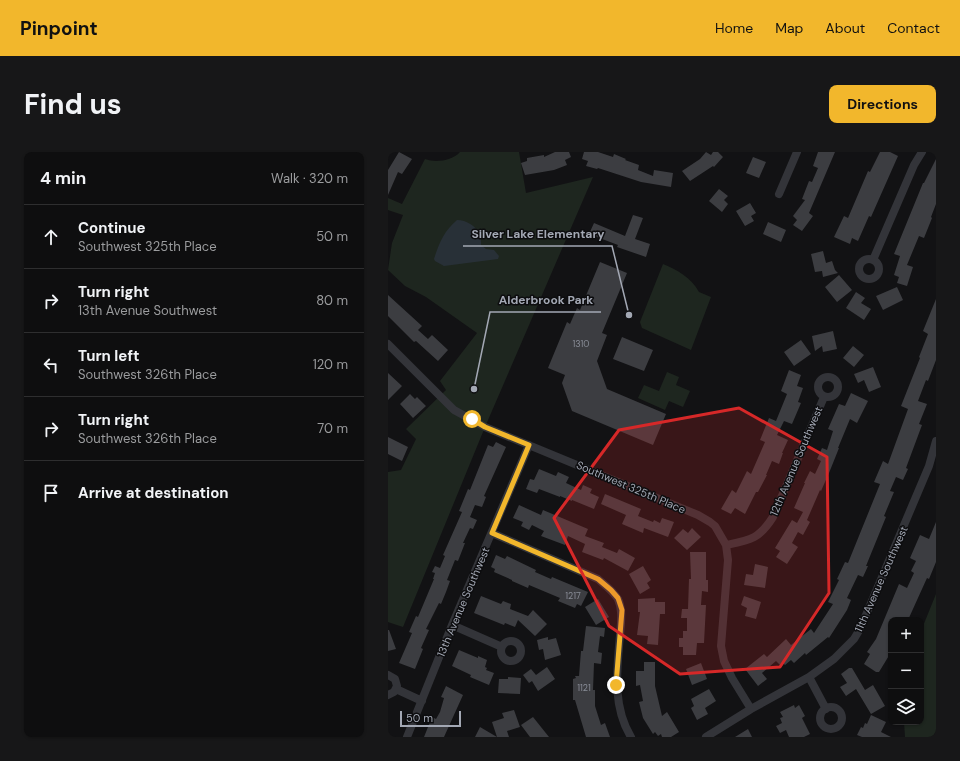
<!DOCTYPE html>
<html lang="en">
<head>
<meta charset="utf-8">
<style>
	:root { --surface:#0e0e0f; --page:#171718; --text:#f1f3f6; --muted:#9b9c9e; --line:#2e2e2f; --accent:#f2b72c }
	body { margin:0; font-family:"DM Sans",sans-serif; background:var(--page); color:var(--text) }
	.controls { position:absolute; right:12px; bottom:12px; display:grid; overflow:hidden; border-radius:8px; box-shadow:0 1px 3px #0004 }
	.controls button { width:36px; height:36px; display:grid; place-items:center; padding:0; border:0; border-bottom:1px solid var(--line); background:var(--surface); color:var(--text); font:20px sans-serif }
	.scale { position:absolute; left:12px; bottom:10px; width:61px; box-sizing:border-box; padding-left:4px; border:2px solid #a3a8b4; border-top:0; font-size:11px; line-height:14px; white-space:nowrap; color:#a3a8b4; -webkit-text-stroke:3px #0d0d0f; paint-order:stroke }
	.stop { position:absolute; width:12px; height:12px; margin:-9px; border:3px solid #f2b72c; border-radius:50%; background:#fff }
	.stop.end { background:#f2b72c; border-color:#fff; box-shadow:0 1px 4px #0008 }
	.list { margin:0; padding:0; list-style:none }
	h2 { display:flex; justify-content:space-between; align-items:center; height:52px; margin:0; padding:0 16px; font-size:17px }
	h2 small { font-size:13px; font-weight:400; color:var(--muted) }
	.list li { display:grid; grid-template-columns:26px 1fr auto; gap:12px; align-items:center; box-sizing:border-box; height:64px; padding:0 16px; border-top:1px solid var(--line) }
	.list b { display:block; font-size:15px; white-space:nowrap }
	.list p { margin:0; font-size:13px; white-space:nowrap; color:var(--muted) }
	.list em { font-size:13px; font-style:normal; color:var(--muted) }
	.icon { flex:none; width:22px; height:22px; fill:none; stroke:currentColor; stroke-width:2; stroke-linecap:round; stroke-linejoin:round }
	.map { position:relative; flex:none; width:548px; height:585px; overflow:hidden; border-radius:8px }
	header { display:flex; align-items:center; gap:24px; box-sizing:border-box; height:56px; padding:0 20px; background:var(--accent); color:#111 }
	header strong { font-size:19px }
	nav { display:flex; gap:22px; margin-inline-start:auto; font-size:14px }
	.intro { display:flex; align-items:center; justify-content:space-between; box-sizing:border-box; height:96px; padding:0 24px }
	h1 { margin:0; font-size:28px }
	.button { padding:10px 18px; border-radius:8px; background:var(--accent); color:#111; font-size:14px; font-weight:700 }
	main { display:flex; gap:24px; padding:0 24px }
	aside { flex:1; background:var(--surface); border-radius:8px; box-shadow:0 1px 3px #0004 }
	.map>svg:first-child { display:block }
</style>
</head>
<body>
<header>
<strong>Pinpoint</strong>
<nav><a>Home</a><a>Map</a><a>About</a><a>Contact</a></nav>
</header>
<div class="intro"><h1>Find us</h1><a class="button">Directions</a></div>
<main>
<aside>
<h2>4 min<small>Walk · 320 m</small></h2>
<ul class="list">
<li><svg class="icon" aria-label="ahead" viewBox="0 0 24 24"><path d="M12 20V5M6 11l6-6 6 6"/></svg><div><b>Continue</b><p>Southwest 325th Place</p></div><em>50 m</em></li>
<li><svg class="icon" aria-label="right" viewBox="0 0 24 24"><path d="M7 20v-9h11M14 6l5 5-5 5"/></svg><div><b>Turn right</b><p>13th Avenue Southwest</p></div><em>80 m</em></li>
<li><svg class="icon" aria-label="left" viewBox="0 0 24 24"><path d="M17 20v-9H6M10 6l-5 5 5 5"/></svg><div><b>Turn left</b><p>Southwest 326th Place</p></div><em>120 m</em></li>
<li><svg class="icon" aria-label="right" viewBox="0 0 24 24"><path d="M7 20v-9h11M14 6l5 5-5 5"/></svg><div><b>Turn right</b><p>Southwest 326th Place</p></div><em>70 m</em></li>
<li><svg class="icon" aria-label="arrive" viewBox="0 0 24 24"><path d="M6 21V4h12l-3 4 3 4H6"/></svg><div><b>Arrive at destination</b></div></li>
</ul>
</aside>
<div class="map">
<svg width="548" height="585" viewBox="0 0 548 585">
	<rect width="100%" height="100%" fill="#121214"/>
	<!-- green -->
	<path fill="#1e261f" d="M72 0H131L138 41 205 25 97 275 15 475 0 470V320L13 318 28 287 18 277 58 238 52 229 89 181 38 145 17 134 0 118 4 91 15 63 0 58V46L14 52 37 7C47 11 64 9 72 0Z
		M275 112C289 118 303 125 311 140L323 145 303 198 254 176 252 170Z
		M279 220 291 225 288 233 302 239 295 255 281 249 277 258 250 246 256 233 271 239Z
		M548 442V585H517L516 570H533V479Z"/>
	<!-- water -->
	<path fill="#283037" d="M69 68C78 68 89 74 92 84 93 86 93 90 93 93L98 97 106 98 111 104 110 107 56 114 47 109 46 107C51 91 56 79 69 68Z"/>
	<!-- building -->
	<path fill="#3c3d41" d="M11 0 24 7 14 22 10 20 0 43V18Z
		M167 0H181L183 5 177 8 179 13 166 18 137 23 133 11 139 9V6L156 3V5Z
		M196 0H210L225 5 226 2 238 7 237 8 251 13 250 18 265 24 266 18 285 21 283 35 253 30 210 16 209 17 198 14 200 9 194 7Z
		M318 0 323 3 325 0H330L335 5 326 15 325 14 302 29 294 19 312 7Z
		M430 0H447L421 61 425 64 414 79 405 73 409 68 405 64 417 48 414 47 421 29 424 30 430 16 425 14Z
		M492 0H502L510 4 483 65 481 64 470 89 464 86 462 92 446 85 456 64 460 66 480 19 482 20Z
		M365 5 378 10 371 26 358 21Z
		M548 7V52L543 65 544 66 536 86 531 84 519 113 525 115 519 134 509 131 511 125 506 123 512 104 506 102 535 31H536Z
		M331 37 340 44 336 48 340 52 334 60 321 49Z
		M362 51 368 61 363 64 366 69 357 74 348 59Z
		M245 63 255 66 247 87 262 92 258 105 229 95 230 93 201 82 206 71 237 84Z
		M380 70 398 78 393 90 375 82Z
		M435 99 438 111 444 109 447 118 450 121 435 125 434 119 427 120 423 102Z
		M212 110 239 121 214 181 219 183 209 209 219 237 278 262 265 293 184 259 174 231 177 223 160 216 179 170 182 172 189 156 192 158Z
		M451 123 464 138 449 150 437 135Z
		M509 135 515 148 495 158 488 144Z
		M468 140 477 146 473 151 483 157 476 168 458 156Z
		M0 143 34 174 30 178 40 187 44 183 60 198 50 209 28 189 26 190 0 164Z
		M548 147V208L540 229 538 228 530 249 539 252 531 272 534 273 518 316 520 317 515 328 508 325 502 339 506 340 496 364 498 365 478 414H480L475 425 470 423 459 446 463 448 459 458 441 486 440 485 418 503 417 501 406 511 403 508 397 513 394 510 392 513 388 509 374 521 379 527 370 534 357 517 376 502 379 505 398 487 403 493 423 477 426 481 445 452 440 450 451 428 449 427 457 410 460 411 492 332 486 330 495 309 500 312 520 257 513 254 532 206 531 205 540 182 535 179Z
		M445 179 449 197 435 200 434 194 427 199 424 184Z
		M234 185 265 198 256 219 225 207Z
		M413 188 423 202 406 214 396 200Z
		M465 194 476 203 466 215 455 206Z
		M485 215 493 235 481 240 476 228 470 231 466 222Z
		M401 218 413 223 409 234 415 236 410 250 413 251 404 272 396 269 389 283 400 288 394 301H395L391 312 384 309 378 323H379L370 340H368L357 362 347 356 343 362 333 357 344 338 348 341 359 319 363 322 377 290 372 288 381 266 388 269 399 242 393 239Z
		M0 221 14 234 0 248Z
		M463 241 480 249 469 271 462 267 450 296H451L441 321 433 339 432 338 419 368 422 370 415 383 410 380 404 391 410 395 399 412 388 405 392 399 387 396 404 368 409 371 415 360 406 356 417 331H416L422 319 427 322 433 309 429 307 434 296 439 298 445 279 440 277 451 252 457 254Z
		M22 242 27 247 29 245 38 254 25 266 12 252Z
		M0 285 20 295 14 309 0 302Z
		M108 290 118 295 96 344 98 345 94 355 87 353 82 365 89 368 85 377 82 376 75 391H77L70 409 67 408 59 428 62 429 58 440 53 452 51 451 38 477 41 478 33 496 35 497 27 517 11 511 24 481 21 480 28 464 30 465 46 427H45L47 421 44 420 47 414 52 416 57 404 55 403 74 360 71 359 80 337 82 338 100 293 105 295Z
		M151 317 168 324 170 320 181 325 178 331 193 338 195 333 204 337 202 341 211 345 206 357 184 348V349L172 344V345L151 337 149 341 138 337 142 327 146 328Z
		M217 342 253 357 250 364 265 370 266 368 272 371 274 366 286 370 280 385 256 376 255 381 234 372 238 363 213 352Z
		M131 353 153 363 155 358 200 377 197 384 216 391 214 395 229 401 231 397 247 406 240 419 216 406 215 408 194 400 197 392 180 384 177 393 153 384 156 379 144 373 141 378 133 374 135 370 125 366Z
		M548 370V410L541 427 539 426 520 468H503V496L501 502H502L491 520H488L476 512 482 502 479 500 488 487 511 432 519 436 526 421 523 419 528 409 522 406 532 383 541 387Z
		M304 376 313 385 299 398 286 386 295 377 300 381Z
		M302 400H318V428H320V440L314 439 313 453H318L316 491H309L308 503H295V495H291V486H295V479H299V466H293L294 457H300L301 427H303Z
		M108 403 117 407 119 404 148 418 147 420 163 427 164 425 200 440 193 454 189 452 187 456 170 449 172 446 141 433 140 436 124 429V428L106 420 107 417 103 415Z
		M367 412 380 415 377 436 356 433 358 422 365 423Z
		M255 414 263 428 259 431 262 436 252 442 241 422Z
		M93 444 113 452 115 449 123 452 122 457 140 464 145 458 159 472 147 484 130 468 127 475 117 471 116 473 86 461Z
		M356 444 373 450 368 467 357 464 359 456 353 453Z
		M267 446V450H277V462H272L270 493 259 492 260 484 249 483 252 460H250V447Z
		M210 447 221 465 208 473 197 455Z
		M198 474 217 476 216 485 212 484 210 500 214 501 213 512 206 511 205 538H207V554L213 573 217 571 222 585H198L187 548H185V527L188 526 187 524H191L193 499H195Z
		M0 478H1L8 497 0 499Z
		M160 485V488L168 486 173 503 157 508 155 497 151 498 149 488Z
		M71 498 90 506V504L99 508 97 515 99 516 98 518 106 521 101 533 82 525 83 523 64 514Z
		M256 510H267V534L274 564 279 560 291 580 283 585H274L273 582 270 584 267 580 265 582 255 566 251 550 255 549 252 533 248 534V519H256Z
		M313 511 319 527 304 533 298 517Z
		M159 515 167 527 150 539 144 529 141 531 135 523 143 517 148 523Z
		M461 516H464L477 538 485 533 497 554 483 562 468 537 458 544 452 535 459 531 453 522Z
		M120 525 133 526 132 542 110 541 111 527H120Z
		M58 534 75 543 56 585H36L44 565 48 567 52 560 56 546 53 545Z
		M321 537 328 549 317 556 320 562 309 568 303 556 306 554 303 547Z
		M406 553 407 556 411 553 417 564 414 566 422 582 416 585H401L398 578 392 581 388 574 394 571 392 566 395 565 392 560Z
		M126 558 132 575 119 579 121 585H87L92 575 109 585 104 570 116 566 114 561Z
		M483 563 498 570 493 580 503 585H474L469 583 473 575 475 576 477 571 479 572Z
		M145 565 161 585H142L133 573Z
		M360 577 364 585H347Z"/>
	<g fill="none" stroke-linecap="round" stroke-linejoin="round">
		<!-- minor -->
		<path stroke="#333439" stroke-width="8" d="M391 42 409 0
			M471 117a10 10 0 1 1 20 0a10 10 0 1 1-20 0Z
			M485 108 526 13 534 0
			M0 192 66 258 97 275 310 363 322 370 327 374 338 393 340 408 333 494 336 509 344 526 363 557
			M430 235a10 10 0 1 1 20 0a10 10 0 1 1-20 0Z
			M104 381 210 427C217 433 225 439 230 447 235 458 233 471 232 483 229 518 224 554 243 585
			M338 393C363 388 371 387 385 365L436 245
			M64 473 114 495
			M113 499a10 10 0 1 1 20 0a10 10 0 1 1-20 0Z
			M0 523 7 527 9 534 6 540 0 543
			M421 525 438 557
			M8 537 34 549
			M432 566a11 11 0 1 1 22 0a11 11 0 1 1-22 0Z
			M19 585 64 473 141 293
			M318 585 363 557 421 525 446 507 466 487 472 477 486 444 541 314 548 289"/>
	</g>
	<g fill="none" stroke-linecap="round" stroke-linejoin="round">
		<!-- route -->
		<path stroke="#f2b72c" stroke-width="5" d="M84 267 97 275 141 293 104 381 210 427 223 438 230 446 234 458 228 533"/>
	</g>
	<!-- marked area -->
	<path fill="#d62828" fill-opacity="0.2" stroke="#d62828" stroke-width="3" stroke-linejoin="round" d="M351 256 439 305 441 441 392 515 292 522 221 474 166 366 231 278Z"/>
	<g text-anchor="middle" dominant-baseline="central" stroke-width="3" stroke-linejoin="round" paint-order="stroke">
		<!-- number labels -->
		<g font-size="9" fill="#898d97">
			<text x="193" y="192">1310</text>
			<text x="185" y="444">1217</text>
			<text x="196" y="536">1121</text>
		</g>
		<!-- street labels -->
		<g font-size="11" fill="#a3a8b4" stroke="#0d0d0f">
			<text transform="translate(408 309) rotate(-67)">12th Avenue Southwest</text>
			<text transform="translate(243 335) rotate(23)">Southwest 325th Place</text>
			<text transform="translate(493 427) rotate(-66)">11th Avenue Southwest</text>
			<text transform="translate(75 450) rotate(-67)">13th Avenue Southwest</text>
		</g>
	</g>
	<!-- callouts -->
	<path fill="none" stroke="#a3a8b4" stroke-width="1.5" d="M241 163L224 94H75M86 237L102 160H213"/>
	<g fill="#a3a8b4" stroke="#0d0d0f" stroke-width="1.5">
		<circle cx="241" cy="163" r="4"/>
		<circle cx="86" cy="237" r="4"/>
	</g>
	<g font-size="12" text-anchor="middle" font-weight="bold" fill="#a3a8b4" stroke="#0d0d0f" stroke-width="3" stroke-linejoin="round" paint-order="stroke">
		<text x="150" y="86">Silver Lake Elementary</text>
		<text x="158" y="152">Alderbrook Park</text>
	</g>
</svg>
<div class="controls">
<button>+</button>
<button>−</button>
<button><svg class="icon" aria-label="layers" viewBox="0 0 24 24"><path d="M12 4l9 5-9 5-9-5zM3 14l9 5 9-5"/></svg></button>
</div>
<div class="scale">50 m</div>
<div class="stop" style="left:84px;top:267px"></div>
<div class="stop end" style="left:228px;top:533px"></div>
</div>
</main>
</body>
</html>
